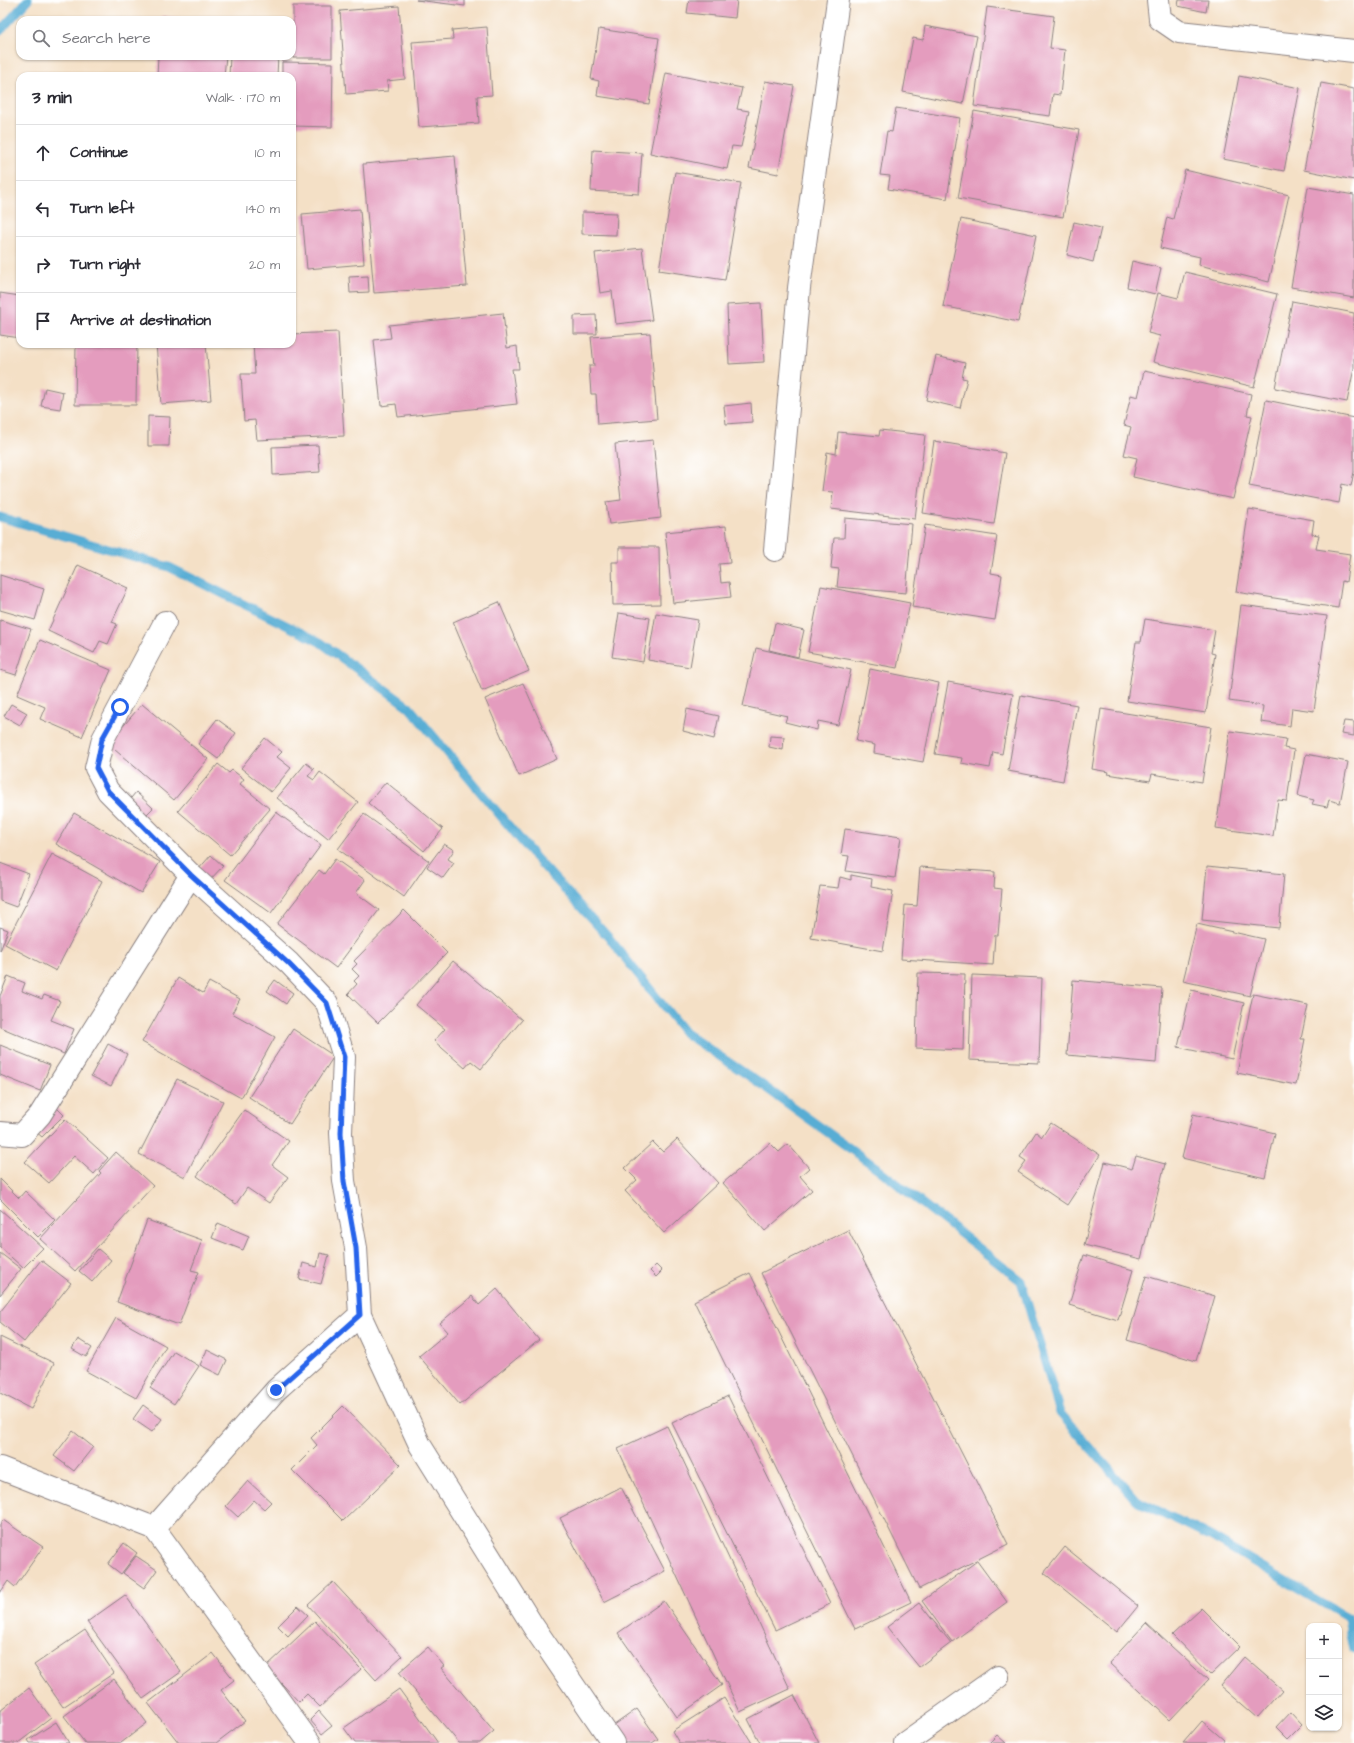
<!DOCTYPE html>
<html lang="en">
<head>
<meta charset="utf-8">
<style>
	:root { --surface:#fff; --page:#f2f2f3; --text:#2b2b33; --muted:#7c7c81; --line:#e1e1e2 }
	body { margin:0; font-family:"Architects Daughter",sans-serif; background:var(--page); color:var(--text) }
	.controls { position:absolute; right:12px; bottom:12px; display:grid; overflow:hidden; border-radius:8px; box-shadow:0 1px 3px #0004 }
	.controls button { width:36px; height:36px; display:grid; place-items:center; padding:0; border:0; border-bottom:1px solid var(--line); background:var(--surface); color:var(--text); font:20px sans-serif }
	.stop { position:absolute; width:12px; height:12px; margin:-9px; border:3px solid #2563eb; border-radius:50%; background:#fff }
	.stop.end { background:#2563eb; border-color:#fff; box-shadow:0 1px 4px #0008 }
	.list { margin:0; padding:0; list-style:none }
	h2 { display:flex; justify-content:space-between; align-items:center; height:52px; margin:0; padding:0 16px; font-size:17px }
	h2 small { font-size:13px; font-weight:400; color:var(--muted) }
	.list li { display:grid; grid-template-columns:26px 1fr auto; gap:12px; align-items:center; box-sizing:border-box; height:56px; padding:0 16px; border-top:1px solid var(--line) }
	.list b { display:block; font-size:15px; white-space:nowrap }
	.list em { font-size:13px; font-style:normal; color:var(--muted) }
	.icon { flex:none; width:22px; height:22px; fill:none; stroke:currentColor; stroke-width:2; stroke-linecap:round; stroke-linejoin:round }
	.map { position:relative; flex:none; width:1354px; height:1743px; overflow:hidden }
	.search { position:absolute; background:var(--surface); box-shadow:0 1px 3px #0004; left:16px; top:16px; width:280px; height:44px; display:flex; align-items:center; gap:10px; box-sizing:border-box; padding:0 14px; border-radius:12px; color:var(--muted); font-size:15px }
	.panel { position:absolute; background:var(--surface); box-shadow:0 1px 3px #0004; left:16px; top:72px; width:280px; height:276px; border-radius:12px }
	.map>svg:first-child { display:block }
</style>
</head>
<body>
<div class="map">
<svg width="1354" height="1743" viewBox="0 0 1354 1743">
	<rect width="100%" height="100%" fill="#fff"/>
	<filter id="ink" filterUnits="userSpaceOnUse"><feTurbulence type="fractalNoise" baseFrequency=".025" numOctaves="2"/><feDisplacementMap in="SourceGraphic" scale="8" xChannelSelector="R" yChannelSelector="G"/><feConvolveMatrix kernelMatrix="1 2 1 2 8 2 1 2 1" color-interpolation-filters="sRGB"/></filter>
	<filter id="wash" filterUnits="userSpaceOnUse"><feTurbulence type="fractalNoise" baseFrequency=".012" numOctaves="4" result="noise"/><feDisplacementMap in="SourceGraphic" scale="16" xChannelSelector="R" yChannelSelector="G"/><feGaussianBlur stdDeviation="0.9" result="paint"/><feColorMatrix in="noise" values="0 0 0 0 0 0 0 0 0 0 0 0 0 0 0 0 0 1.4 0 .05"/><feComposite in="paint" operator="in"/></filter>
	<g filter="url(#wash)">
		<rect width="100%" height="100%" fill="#f4e0c6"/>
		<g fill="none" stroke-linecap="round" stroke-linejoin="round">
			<!-- stream -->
			<path stroke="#58add4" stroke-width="9" d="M0 31 28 0
				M0 517 169 567 320 642 409 707 535 857 610 939 685 1033 758 1082 877 1168 1021 1281 1060 1413 1136 1500 1212 1537 1348 1618 1354 1649"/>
		</g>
		<g id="blocks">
			<!-- building -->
			<path fill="#e49cbe" d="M416 0H465V6Z
				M689 0H737L735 18 687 13Z
				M1179 0H1208L1206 12 1178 6Z
				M293 6H332V58H293Z
				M399 6 405 79 387 81 388 91 346 94 340 11Z
				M987 7 1054 16 1050 48 1065 50 1060 95 1053 94 1050 116 974 106Z
				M162 16 190 19 189 20H161Z
				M925 26 977 36 963 104 903 92 913 38 923 40Z
				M487 27 492 95 477 96 479 123 419 127 412 42 453 39 452 30Z
				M599 29 659 38 649 104 597 96 599 81 591 79Z
				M158 56H226L224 76H157Z
				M230 56H278L277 76H229Z
				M282 62 333 63 332 127 292 126V76H282Z
				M666 73 742 88 737 109 749 111 741 147 732 146 727 169 650 153Z
				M1239 76 1300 88 1284 171 1223 159Z
				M765 81 794 86 778 174 749 168Z
				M1321 83 1354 89V180L1304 170Z
				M896 108 960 118 947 199 888 189 890 176 880 175 887 131 892 132Z
				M974 111 1079 130 1063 217 958 198Z
				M593 150 642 153 639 194 591 191Z
				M455 156 467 286 374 293 363 164Z
				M1185 170 1289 195 1269 282 1199 265 1200 257 1160 248 1167 217 1173 219Z
				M675 172 741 183 725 280 659 270Z
				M1308 187 1354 195V298L1291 287Z
				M360 209 364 264 307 269 302 214Z
				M582 212 617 213 616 235 582 234Z
				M961 219 1036 235 1018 322 943 306Z
				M1074 222 1101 228 1093 262 1067 255Z
				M642 248 652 320 616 324 612 291 600 293 595 253Z
				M1132 261 1161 268 1155 294 1127 287Z
				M1185 272 1277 294 1254 387 1153 362 1160 336 1148 333 1158 293 1178 298Z
				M368 276 369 292 350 293 349 277Z
				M0 293 20 296V338L0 335Z
				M1292 301 1354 313V368L1347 402 1275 388Z
				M761 303 764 362 729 364 727 305Z
				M503 313 507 348 517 346 519 369H512L517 404 398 417 396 404 381 406 374 340 391 338 389 325Z
				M596 315 597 334H574V316Z
				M338 332 344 436 257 440 255 420 244 421 241 374H255L253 344H292V334Z
				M650 333 657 419 598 424 596 394H591L589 366H594L591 337Z
				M76 344H137L136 405H75Z
				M156 344H206L211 400 161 404Z
				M936 356 965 363 962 378 967 379 960 408 926 400Z
				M1144 371 1251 394 1247 415 1252 416 1233 499 1133 477 1137 458 1124 455 1131 427 1124 425 1131 395 1138 397Z
				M45 388 63 392 60 409 41 406Z
				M1266 400 1354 418V472L1351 486 1342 484 1339 503 1249 486Z
				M751 403 752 422 726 424 724 406Z
				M148 416 170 417 169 446H148Z
				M880 430 925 435 915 519 831 509 833 492 822 491 827 452 836 454 838 432 879 436Z
				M653 440 661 518 609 524 606 502 621 500 615 444Z
				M934 441 1005 453 994 524 923 513Z
				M318 445 320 472 273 475 272 447Z
				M1249 509 1314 520 1312 534 1319 535 1316 549 1350 554 1346 582 1342 581 1338 608 1236 592Z
				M845 518 912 524 906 593 837 587 839 569 831 568 834 538H844Z
				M925 525 997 536 991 573 1002 575 995 620 912 607Z
				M726 526 730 563 719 564 721 583 729 582 731 597 673 603 665 532Z
				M619 547H659L660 604 613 605 612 562H619Z
				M78 565 128 588 112 622 117 624 108 644 100 641 94 653 48 631Z
				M0 575 44 589 35 620 0 610Z
				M821 586 910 603 897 668 808 652Z
				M499 602 529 671 482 691 453 622Z
				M1241 605 1327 616 1314 711 1292 708 1290 726 1261 722 1263 706 1229 701Z
				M619 613 650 618 643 662 612 657Z
				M656 613 698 620 690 667 648 660Z
				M1145 619 1215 630 1211 653 1215 654 1206 713 1127 701 1136 642H1141Z
				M0 620 31 629 16 675 0 670Z
				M775 623 804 630 798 657 769 650Z
				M40 640 111 670 82 737 40 719 45 707 17 695Z
				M756 648 851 670 838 725 818 721 817 730 785 722 787 716 743 706Z
				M870 669 939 683 923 762 874 753 875 745 856 741Z
				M948 682 1013 694 1002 754 993 752 990 768 961 763 962 758 935 754Z
				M523 683 557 759 519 776 485 699Z
				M1021 695 1077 705 1063 781 1008 771Z
				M11 704 27 713 20 725 4 716Z
				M142 704 208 759 174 800 108 744Z
				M687 709 719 716 714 739 683 731Z
				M1101 709 1211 727 1202 782 1152 774 1150 781 1108 774 1109 772 1092 769Z
				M217 719 236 733 218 759 198 744Z
				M1344 721 1354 722V736L1341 734Z
				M1230 731 1286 739 1284 748 1294 750 1287 801 1278 800 1273 836 1216 828Z
				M770 736 784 737 783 750 769 747Z
				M265 738 282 752 277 757 291 768 271 792 241 768Z
				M1306 754 1348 762 1340 803 1329 800 1327 807 1312 804 1314 800 1298 796Z
				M306 763 314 769 308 776 314 780 320 772 358 802 328 839 277 798Z
				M218 764 229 773 232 770 244 779 240 784 270 809 230 855 178 811Z
				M386 782 443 829 424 851 368 803Z
				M136 792 153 808 142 819 126 804Z
				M276 812 321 845 271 913 225 880Z
				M74 813 160 862 141 893 56 844Z
				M364 814 429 861 404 897 338 849Z
				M845 829 901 837 895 878 846 871 849 856 841 855Z
				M444 844 454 850 448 859 454 863 443 878 427 867Z
				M52 854 102 881 56 971 5 944Z
				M211 855 223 866 209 881 197 871Z
				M335 859 365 880 356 893 379 910 336 968 277 924 319 870 324 874Z
				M0 863 29 874 16 907 0 901Z
				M1207 866 1284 874 1279 928 1202 920Z
				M920 867 995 872 994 888 1002 889 998 935H995L993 965 901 959 905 905 917 906Z
				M851 875 872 879 871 887 893 891 883 951 811 938 820 886 838 888 840 877 851 880Z
				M404 910 447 953 378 1023 348 994 357 984 354 981 359 976 352 969 357 964 354 961Z
				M1197 924 1264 939 1250 996 1183 981Z
				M0 927 8 930 0 951Z
				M453 961 522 1020 481 1069 471 1061 465 1068 434 1041 445 1029 416 1005Z
				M918 973 965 974 963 1050 916 1048Z
				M972 975 1042 978 1039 1063 969 1060Z
				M8 976 25 983 22 991 42 999 44 995 60 1001 51 1020 74 1029 64 1054 0 1027V996Z
				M178 978 203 993 209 982 240 999 232 1013 275 1037 241 1098 142 1042Z
				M275 980 293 993 286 1004 267 991Z
				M1073 980 1162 988 1156 1063 1067 1055Z
				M1191 990 1244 1003 1232 1059 1178 1047Z
				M1253 994 1308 1005 1301 1039H1305L1296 1085 1237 1073Z
				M293 1029 334 1056 290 1124 249 1097Z
				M108 1044 127 1054 111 1086 91 1076Z
				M0 1045 50 1065 40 1091 0 1075Z
				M177 1079 223 1101 185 1177 139 1154Z
				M56 1107 64 1115 42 1137 34 1130Z
				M244 1110 289 1141 272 1165 288 1177 269 1203 247 1188 236 1204 197 1176Z
				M1193 1114 1275 1133 1265 1178 1182 1158Z
				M65 1119 108 1158 94 1174 74 1156 49 1183 25 1162Z
				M1051 1123 1100 1155 1067 1205 1018 1172 1026 1161 1020 1157 1036 1132 1042 1137Z
				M677 1139 718 1183 664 1233 625 1191 637 1180 625 1168 653 1142 663 1152Z
				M770 1143 779 1152 788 1144 809 1168 800 1176 812 1190 765 1231 723 1183Z
				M116 1152 153 1186 75 1271 40 1239 101 1173 99 1171Z
				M1136 1156 1165 1164 1141 1259 1084 1245 1105 1162 1132 1169Z
				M0 1179 19 1198 25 1191 55 1220 38 1237 0 1199Z
				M0 1209 43 1248 23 1268 0 1247Z
				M147 1220 202 1240 191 1270 199 1272 179 1325 117 1302Z
				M218 1223 249 1236 243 1250 212 1238Z
				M848 1230 1008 1544 919 1589 761 1273Z
				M98 1249 111 1260 92 1282 79 1271Z
				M0 1253 21 1269 0 1295Z
				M320 1253 329 1255 321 1284 299 1279 303 1263 317 1267Z
				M1084 1255 1133 1270 1118 1320 1069 1305Z
				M41 1260 71 1283 24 1342 0 1322V1312Z
				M656 1265 662 1271 656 1277 650 1271Z
				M750 1273 911 1602 855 1629 694 1301Z
				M1146 1276 1215 1296 1196 1361 1127 1340Z
				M497 1289 539 1340 460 1405 419 1356 448 1332 440 1323 472 1296 479 1305Z
				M116 1318 166 1346 136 1398 86 1371Z
				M0 1337 54 1363 31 1409 0 1393Z
				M78 1339 92 1348 86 1357 72 1349Z
				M207 1350 227 1360 220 1375 200 1365Z
				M174 1351 199 1366 174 1404 150 1388Z
				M728 1396 830 1604 775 1630 672 1423Z
				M143 1405 162 1419 152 1432 133 1419Z
				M343 1406 401 1465 343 1521 292 1470 317 1445 311 1438Z
				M667 1426 790 1689 740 1712 618 1449Z
				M73 1431 93 1447 74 1471 54 1456Z
				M248 1481 271 1502 264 1509 254 1500 238 1517 226 1506Z
				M621 1487 665 1571 604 1602 560 1518Z
				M3 1520 43 1547 15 1587 8 1581 0 1593V1525Z
				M124 1543 137 1553 121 1574 108 1564Z
				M1065 1547 1138 1606 1117 1632 1044 1573Z
				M136 1556 157 1570 144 1588 123 1573Z
				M977 1561 1007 1602 952 1642 922 1601Z
				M333 1582 402 1656 376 1680 308 1605Z
				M125 1595 181 1672 143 1699 87 1622Z
				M664 1601 722 1685 677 1717 618 1633Z
				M919 1603 951 1643 919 1667 887 1627Z
				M298 1606 308 1615 288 1636 278 1626Z
				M1201 1608 1240 1647 1211 1675 1172 1635Z
				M315 1621 361 1669 320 1707 307 1694 299 1702 266 1667Z
				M1146 1623 1208 1680 1170 1720 1109 1663Z
				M85 1630 114 1673 63 1707 34 1665Z
				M428 1647 444 1666 441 1668 494 1731 480 1743H459L399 1672Z
				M213 1653 234 1680 221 1690 245 1721 216 1743H179L148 1703Z
				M1244 1657 1282 1690 1257 1718 1220 1686Z
				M114 1679 147 1723 121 1743H85L64 1716Z
				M29 1688 51 1718 18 1743H0V1711Z
				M399 1689 438 1743H355L344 1728Z
				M794 1695 819 1743H760L748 1719Z
				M724 1698 752 1743H679L672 1731Z
				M637 1709 658 1739 652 1743H620L610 1728Z
				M319 1711 332 1726 322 1734 310 1720Z
				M1290 1712 1302 1725 1288 1739 1276 1727Z
				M1202 1721 1224 1740 1222 1743H1183Z
				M56 1722 69 1743H30L28 1740Z
				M997 1735 1006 1743H989Z"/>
		</g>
	</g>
	<g filter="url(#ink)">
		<use href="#blocks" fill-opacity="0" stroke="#8b8180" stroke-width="1"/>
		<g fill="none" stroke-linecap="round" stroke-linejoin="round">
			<!-- minor casing -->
			<g stroke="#8b8180" stroke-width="24">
				<path id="minor" d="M1158 0 1160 19 1179 32 1354 51
					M775 550 799 288 838 0
					M165 622 103 739 96 768 108 791 191 875 289 963 327 1003 344 1057 341 1133 344 1181 356 1248 360 1315 420 1445 533 1626 613 1743
					M0 1133 22 1135 40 1115 191 875
					M0 1468 154 1528 276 1390 360 1315
					M154 1528 310 1743
					M905 1743 998 1677"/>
			</g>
			<!-- minor -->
			<use href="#minor" stroke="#fff" stroke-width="22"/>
		</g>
	</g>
	<g fill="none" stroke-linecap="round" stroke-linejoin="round" filter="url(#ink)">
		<!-- route -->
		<path stroke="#2563eb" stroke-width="5" d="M120 707 102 739 96 768 108 791 191 875 289 964 327 1003 344 1057 341 1133 344 1181 356 1248 360 1315 276 1390"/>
	</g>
</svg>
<div class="controls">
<button>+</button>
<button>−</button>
<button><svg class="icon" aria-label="layers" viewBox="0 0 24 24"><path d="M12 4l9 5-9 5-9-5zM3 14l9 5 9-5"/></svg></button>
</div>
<div class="stop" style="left:120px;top:707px"></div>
<div class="stop end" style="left:276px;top:1390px"></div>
<div class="search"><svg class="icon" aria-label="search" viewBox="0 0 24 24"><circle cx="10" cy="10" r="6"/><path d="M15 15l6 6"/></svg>Search here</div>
<section class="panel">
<h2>3 min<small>Walk · 170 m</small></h2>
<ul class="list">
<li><svg class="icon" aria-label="ahead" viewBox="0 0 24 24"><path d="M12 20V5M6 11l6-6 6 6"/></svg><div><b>Continue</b></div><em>10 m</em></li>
<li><svg class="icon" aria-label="left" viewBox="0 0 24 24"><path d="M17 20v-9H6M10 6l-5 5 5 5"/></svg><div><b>Turn left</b></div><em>140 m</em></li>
<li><svg class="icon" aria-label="right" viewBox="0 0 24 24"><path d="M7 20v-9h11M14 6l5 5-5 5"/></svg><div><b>Turn right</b></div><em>20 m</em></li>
<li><svg class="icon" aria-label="arrive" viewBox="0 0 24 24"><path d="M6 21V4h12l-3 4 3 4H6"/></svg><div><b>Arrive at destination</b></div></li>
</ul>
</section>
</div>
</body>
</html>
